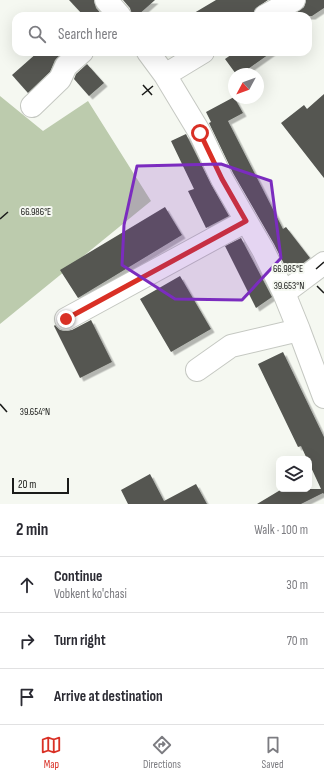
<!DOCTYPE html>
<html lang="en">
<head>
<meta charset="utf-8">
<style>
	:root { --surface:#fff; --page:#f2f2f3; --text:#2b2b33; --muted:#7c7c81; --line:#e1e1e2; --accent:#d93025 }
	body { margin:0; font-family:"Sofia Sans Condensed",sans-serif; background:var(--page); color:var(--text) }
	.controls { position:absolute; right:12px; bottom:12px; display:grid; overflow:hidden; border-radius:8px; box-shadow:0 4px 16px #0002 }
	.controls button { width:36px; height:36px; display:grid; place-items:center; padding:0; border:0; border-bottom:1px solid var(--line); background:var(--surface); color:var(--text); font:20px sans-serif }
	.compass { position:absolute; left:228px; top:68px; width:36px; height:36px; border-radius:50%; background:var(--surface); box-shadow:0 4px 16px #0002; rotate:229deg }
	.scale { position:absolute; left:12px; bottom:10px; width:57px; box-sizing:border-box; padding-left:4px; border:2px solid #1a1b19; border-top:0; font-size:11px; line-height:14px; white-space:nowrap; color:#1a1b19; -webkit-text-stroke:3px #f5f8f1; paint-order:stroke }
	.stop { position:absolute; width:12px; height:12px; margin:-9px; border:3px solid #d93025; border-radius:50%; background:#fff }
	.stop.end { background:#d93025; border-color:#fff; box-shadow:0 1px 4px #0008 }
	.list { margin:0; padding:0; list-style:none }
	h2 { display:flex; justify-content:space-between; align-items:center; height:52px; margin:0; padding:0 16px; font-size:17px }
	h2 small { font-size:13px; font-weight:400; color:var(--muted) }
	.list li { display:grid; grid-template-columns:26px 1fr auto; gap:12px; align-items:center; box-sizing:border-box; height:56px; padding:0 16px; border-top:1px solid var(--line) }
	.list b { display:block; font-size:15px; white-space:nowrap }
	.list p { margin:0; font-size:13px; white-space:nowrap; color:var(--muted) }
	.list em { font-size:13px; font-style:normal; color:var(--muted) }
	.icon { flex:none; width:22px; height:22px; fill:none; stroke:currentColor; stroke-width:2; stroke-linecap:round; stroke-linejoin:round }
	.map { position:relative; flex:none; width:324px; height:504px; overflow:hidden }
	.search { position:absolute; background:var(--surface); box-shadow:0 4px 16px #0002; left:12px; right:12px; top:12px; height:44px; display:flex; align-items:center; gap:10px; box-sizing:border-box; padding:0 14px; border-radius:12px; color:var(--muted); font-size:15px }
	.sheet { height:220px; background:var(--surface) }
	nav { display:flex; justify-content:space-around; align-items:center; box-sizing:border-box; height:56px; border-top:1px solid var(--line); background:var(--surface); font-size:11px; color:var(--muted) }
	nav a { display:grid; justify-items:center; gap:2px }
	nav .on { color:var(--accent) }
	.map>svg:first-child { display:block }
</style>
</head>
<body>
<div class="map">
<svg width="324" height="504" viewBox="0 0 324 504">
	<defs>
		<filter id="shadow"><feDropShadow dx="3.5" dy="3.5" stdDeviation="0" flood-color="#0004"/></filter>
	</defs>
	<rect width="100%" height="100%" fill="#f5f8f1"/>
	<!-- green -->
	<path fill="#bccbad" d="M0 96 43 131 88 101 151 201 0 324Z"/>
	<!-- building -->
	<path fill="#545651" filter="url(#shadow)" d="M69 0H94L96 8 103 16H84Z
		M123 0H155L137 16H132L130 8Z
		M216 0H268L255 9 253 16H189Z
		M306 0H324V8L312 16H291L304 7Z
		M38 52H63L55 60 50 72 28 93 12 75Z
		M235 52H272L241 74H236L225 59Z
		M87 64 104 83 89 96 74 79 76 74Z
		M324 94V178L281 123 304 105 307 109Z
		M234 97 243 113 228 121 283 229 286 227 310 258 289 274 274 244 233 173 209 123 211 122 206 112Z
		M186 134 211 184 229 216 206 228 188 191 194 189 171 141Z
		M165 207 182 235 78 298 60 270Z
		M241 238 272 297 256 308 225 246Z
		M180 276 211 329 171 352 140 299Z
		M91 320 112 362 80 378 54 326 55 325 60 330 66 331 72 330Z
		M283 352 324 437V494L323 493 301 504H257L282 489H321L309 463V459H307L301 446 298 447 258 364Z
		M150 474 164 501 196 484 207 504H128L121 490Z"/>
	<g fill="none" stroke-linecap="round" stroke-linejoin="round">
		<!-- minor casing -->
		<g stroke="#c5c8c2" stroke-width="24">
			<path id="minor" d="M106 0 120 16
				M265 16 294 0
				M148 52 165 75 200 133 222 179 263 250 284 293 299 330 324 397
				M165 75 203 52
				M32 106 60 79 66 66 82 52
				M284 293 324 263
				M66 319 246 221
				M197 370 231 346 299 330"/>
		</g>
		<!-- minor -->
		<use href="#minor" stroke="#fff" stroke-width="22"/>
	</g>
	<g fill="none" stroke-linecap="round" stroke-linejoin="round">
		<!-- route -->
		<path stroke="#d93025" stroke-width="5" d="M66 319 246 221 222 179 200 133"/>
	</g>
	<!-- marked area -->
	<path fill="#7b2cbf" fill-opacity="0.2" stroke="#7b2cbf" stroke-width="3" stroke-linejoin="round" d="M221 164 271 181 281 258 242 300 175 299 122 265 124 225 137 166Z"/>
	<!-- ticks -->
	<path fill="none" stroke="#1a1b19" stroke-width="1.5" d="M143 85 152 95M142 95 153 86M0 219 8 212M316 269 324 262M317 286 324 293M0 404 7 412"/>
	<g font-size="10" text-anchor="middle" fill="#1a1b19" stroke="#f5f8f1" stroke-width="4" stroke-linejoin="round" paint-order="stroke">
		<text x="36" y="215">66.986°E</text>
		<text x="288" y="272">66.985°E</text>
		<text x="289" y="289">39.653°N</text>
		<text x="35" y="415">39.654°N</text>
	</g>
</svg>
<div class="controls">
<button><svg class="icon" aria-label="layers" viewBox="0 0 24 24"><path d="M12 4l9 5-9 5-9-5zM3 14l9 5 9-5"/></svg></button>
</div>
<svg class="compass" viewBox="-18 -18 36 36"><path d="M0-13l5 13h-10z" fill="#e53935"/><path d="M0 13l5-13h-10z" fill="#7c7c81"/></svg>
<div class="scale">20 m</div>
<div class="stop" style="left:200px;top:133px"></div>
<div class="stop end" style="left:66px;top:319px"></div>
<div class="search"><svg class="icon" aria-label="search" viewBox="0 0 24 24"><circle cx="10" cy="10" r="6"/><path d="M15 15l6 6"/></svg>Search here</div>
</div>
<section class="sheet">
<h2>2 min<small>Walk · 100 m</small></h2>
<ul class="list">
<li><svg class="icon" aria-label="ahead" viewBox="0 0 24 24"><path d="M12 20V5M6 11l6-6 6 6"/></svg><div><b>Continue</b><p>Vobkent ko'chasi</p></div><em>30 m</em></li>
<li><svg class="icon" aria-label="right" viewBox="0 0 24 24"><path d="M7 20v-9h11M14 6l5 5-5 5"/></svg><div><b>Turn right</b></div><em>70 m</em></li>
<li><svg class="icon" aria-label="arrive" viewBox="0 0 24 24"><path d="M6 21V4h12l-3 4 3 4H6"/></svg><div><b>Arrive at destination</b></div></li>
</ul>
</section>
<nav>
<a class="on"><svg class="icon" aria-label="map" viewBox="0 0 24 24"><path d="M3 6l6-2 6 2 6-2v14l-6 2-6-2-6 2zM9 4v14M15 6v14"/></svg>Map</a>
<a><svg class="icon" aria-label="directions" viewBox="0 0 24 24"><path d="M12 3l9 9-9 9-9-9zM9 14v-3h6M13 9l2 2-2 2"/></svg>Directions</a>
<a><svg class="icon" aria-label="saved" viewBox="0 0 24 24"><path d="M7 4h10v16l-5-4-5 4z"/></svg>Saved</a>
</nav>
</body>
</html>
